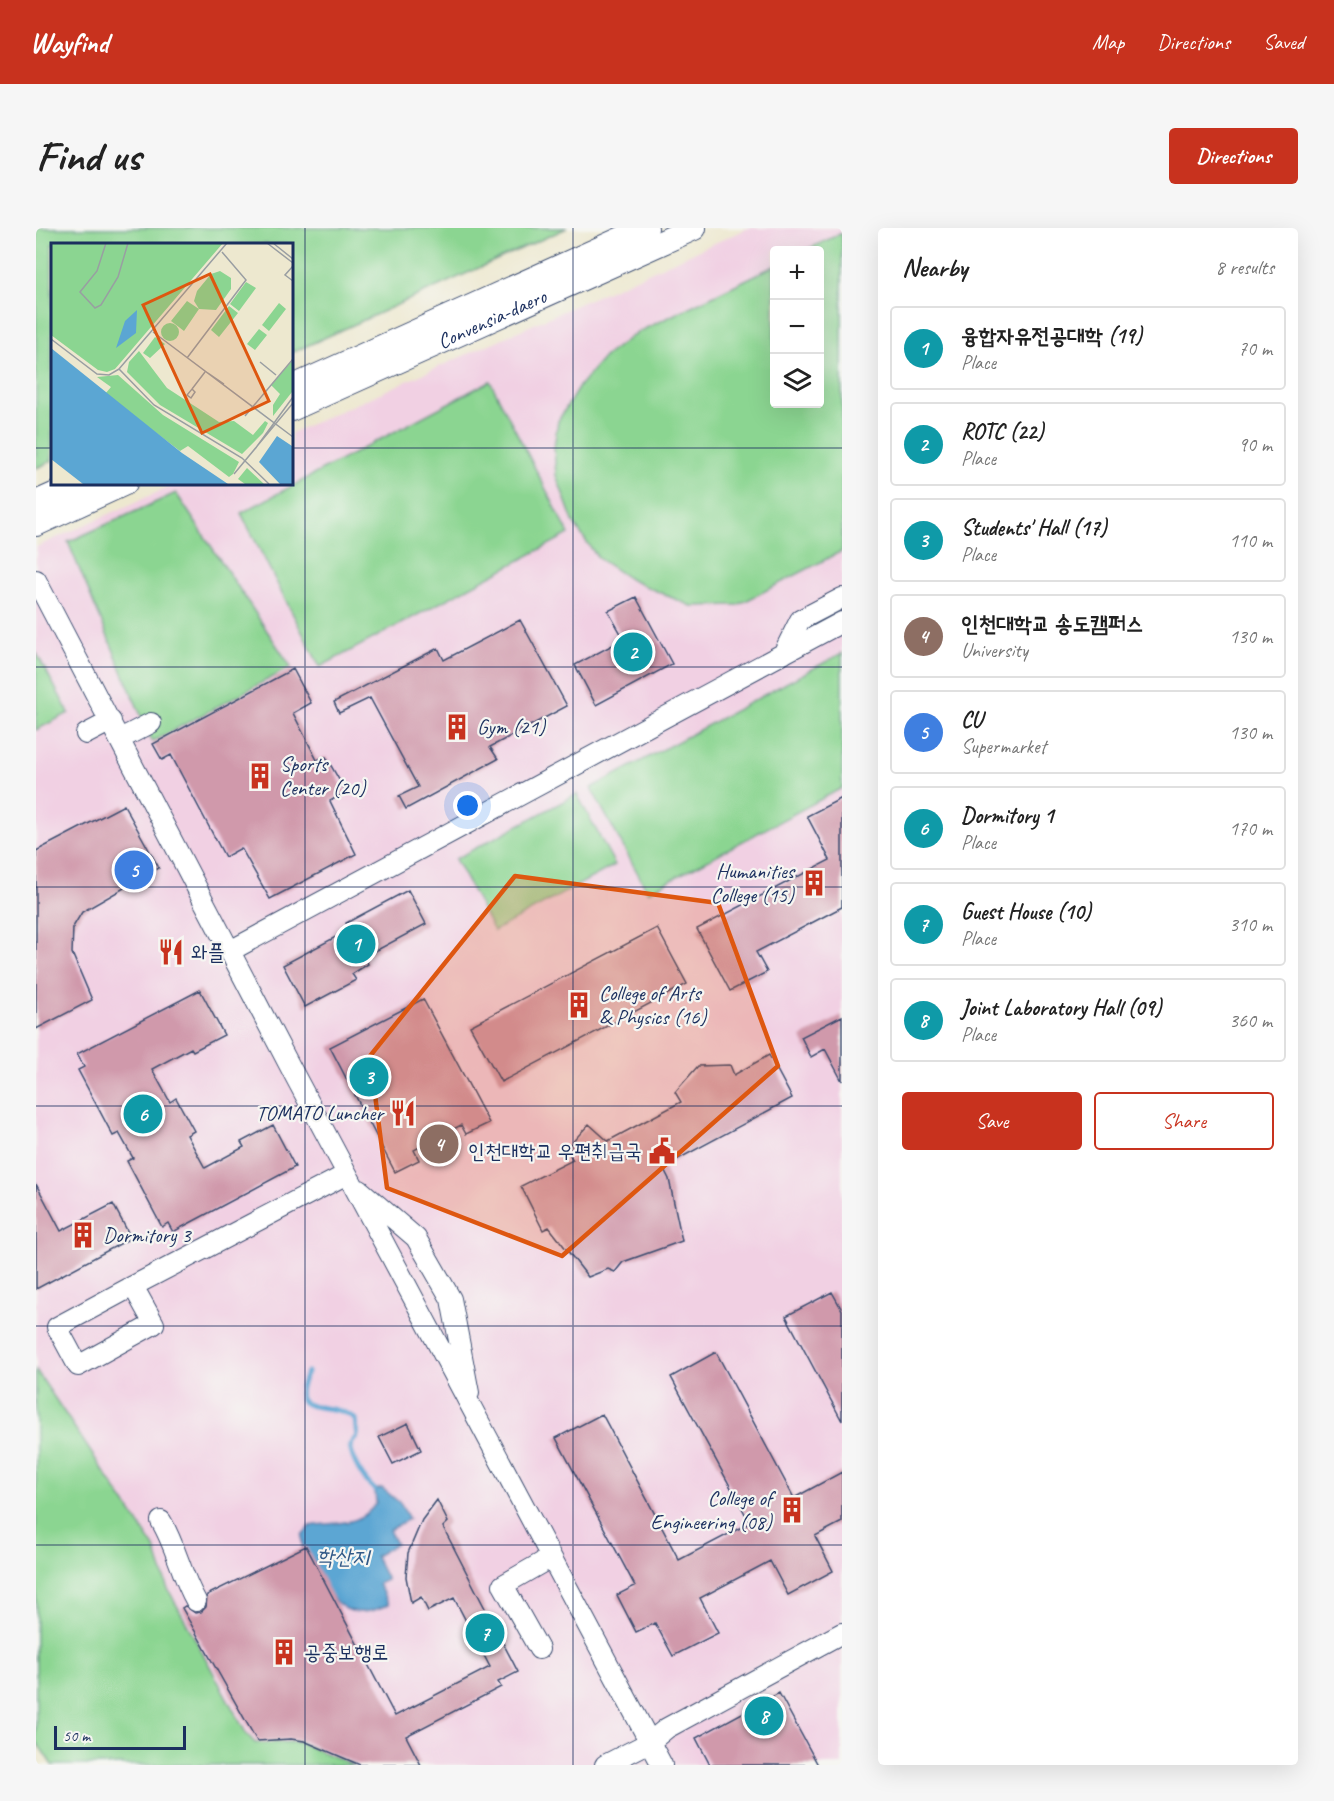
<!DOCTYPE html>
<html lang="en">
<head>
<meta charset="utf-8">
<style>
	:root { --surface:#fff; --page:#f6f6f6; --text:#222; --muted:#767676; --line:#e0e0e0; --accent:#c8321e }
	body { margin:0; font-family:Caveat,"Poor Story",sans-serif; background:var(--page); color:var(--text) }
	.controls { position:absolute; right:18px; top:18px; display:grid; overflow:hidden; border-radius:6px; box-shadow:0 6px 24px #0002 }
	.controls button { width:54px; height:54px; display:grid; place-items:center; padding:0; border:0; border-bottom:2px solid var(--line); background:var(--surface); color:var(--text); font:30px sans-serif }
	.scale { position:absolute; left:18px; bottom:15px; width:132px; box-sizing:border-box; padding-left:6px; border:3px solid #1b2f5e; border-top:0; font-size:16px; line-height:21px; white-space:nowrap; color:#1b2f5e; -webkit-text-stroke:4px #f6f6f2; paint-order:stroke }
	.you { position:absolute; left:432px; top:578px; width:21px; height:21px; margin:-15px; border:4px solid #fff; border-radius:50%; background:#1a73e8; box-shadow:0 0 0 9px #1a73e833 }
	.badge { display:grid; place-items:center; width:39px; height:39px; border-radius:50%; background:var(--accent); color:#fff; font-size:20px; font-weight:700 }
	.pin { position:absolute; translate:-50% -50%; border:3px solid #fff; box-shadow:0 2px 6px #0006 }
	.list { margin:0; padding:0; list-style:none }
	h2 { display:flex; justify-content:space-between; align-items:center; height:78px; margin:0; padding:0 24px; font-size:26px }
	h2 small { font-size:20px; font-weight:400; color:var(--muted) }
	.list li { display:grid; grid-template-columns:39px 1fr auto; gap:18px; align-items:center; box-sizing:border-box; height:84px; margin:0 12px 12px; padding:0 12px; border:2px solid var(--line); border-radius:6px }
	.list b { display:block; font-size:22px; white-space:nowrap }
	.list p { margin:0; font-size:20px; white-space:nowrap; color:var(--muted) }
	.list em { font-size:20px; font-style:normal; color:var(--muted) }
	.actions { display:flex; gap:12px; padding:18px 24px }
	.actions a { flex:1; padding:14px 0; border:2px solid var(--accent); border-radius:6px; text-align:center; font-size:21px; color:var(--accent) }
	.actions .main { background:var(--accent); color:#fff }
	.icon { flex:none; width:33px; height:33px; fill:none; stroke:currentColor; stroke-width:2; stroke-linecap:round; stroke-linejoin:round }
	.map { position:relative; flex:none; width:806px; height:1537px; overflow:hidden; border-radius:6px }
	header { display:flex; align-items:center; gap:36px; box-sizing:border-box; height:84px; padding:0 30px; background:var(--accent); color:#fff }
	header strong { font-size:28px }
	nav { display:flex; gap:33px; margin-inline-start:auto; font-size:21px }
	.intro { display:flex; align-items:center; justify-content:space-between; box-sizing:border-box; height:144px; padding:0 36px }
	h1 { margin:0; font-size:42px }
	.button { padding:15px 27px; border-radius:6px; background:var(--accent); color:#fff; font-size:21px; font-weight:700 }
	main { display:flex; gap:36px; padding:0 36px }
	aside { flex:1; background:var(--surface); border-radius:6px; box-shadow:0 6px 24px #0002 }
	.map>svg:first-child { display:block }
</style>
</head>
<body>
<header>
<strong>Wayfind</strong>
<nav><a>Map</a><a>Directions</a><a>Saved</a></nav>
</header>
<div class="intro"><h1>Find us</h1><a class="button">Directions</a></div>
<main>
<div class="map">
<svg width="806" height="1537" viewBox="0 0 806 1537">
	<rect width="100%" height="100%" fill="#f6f6f2"/>
	<filter id="ink" filterUnits="userSpaceOnUse"><feTurbulence type="fractalNoise" baseFrequency=".0167" numOctaves="2"/><feDisplacementMap in="SourceGraphic" scale="12" xChannelSelector="R" yChannelSelector="G"/><feConvolveMatrix kernelMatrix="1 2 1 2 8 2 1 2 1" color-interpolation-filters="sRGB"/></filter>
	<filter id="wash" filterUnits="userSpaceOnUse"><feTurbulence type="fractalNoise" baseFrequency=".008" numOctaves="4" result="noise"/><feDisplacementMap in="SourceGraphic" scale="24" xChannelSelector="R" yChannelSelector="G"/><feGaussianBlur stdDeviation="1.35" result="paint"/><feColorMatrix in="noise" values="0 0 0 0 0 0 0 0 0 0 0 0 0 0 0 0 0 1.4 0 .05"/><feComposite in="paint" operator="in"/></filter>
	<g filter="url(#wash)">
		<rect width="100%" height="100%" fill="#ede8cf"/>
		<!-- built -->
		<path fill="#f1d0e3" fill-rule="evenodd" d="M712 0H806V1537H16L0 1513V319L142 255H255V205ZM738 22H784V176H738Z"/>
		<!-- green -->
		<path fill="#8bd591" stroke="#538278" stroke-width="1.5" d="M0 0H531L255 125V16H16V233L0 240Z
			M806 5V323L702 377 655 378 595 352 562 330 538 296 520 247 518 219 522 193 544 157 569 128 600 105 738 38V176H784V22H770Z
			M454 153 533 306 284 439 205 285Z
			M140 265 255 439 116 514 32 314Z
			M0 424 33 485 0 502Z
			M806 425V560L612 664 555 560Z
			M541 566 579 637 458 703 419 631Z
			M0 1142 119 1320 131 1359 210 1505 219 1515 262 1514 318 1537H16L0 1513Z"/>
		<!-- water -->
		<path fill="#5ba6d3" stroke="#3b6a98" stroke-width="1.5" d="M346 1260 364 1275 373 1291 353 1302 360 1316 339 1328 351 1352 342 1356 353 1376C315 1395 299 1379 280 1346 272 1333 264 1322 266 1307L274 1298C298 1293 324 1300 340 1275L339 1262Z"/>
		<g fill="none" stroke-linecap="round" stroke-linejoin="round">
			<!-- stream -->
			<path stroke="#5ba6d3" stroke-width="5" d="M271 1144C246 1194 295 1169 319 1191L321 1208 314 1217C316 1234 327 1251 339 1262"/>
		</g>
		<g id="blocks">
			<!-- building -->
			<path fill="#d099ab" d="M600 369 636 436 560 477 539 437 588 411 572 383Z
				M484 392 531 478 454 519 462 531 370 581 363 568 382 559 334 470 303 485 298 474 402 420 408 432Z
				M257 441 275 475 257 485 281 532 290 529 310 564 294 573 320 626 234 671 205 620 189 629 135 527 126 532 117 516Z
				M806 570V679L720 724 731 744 694 763 661 701 794 632 771 588Z
				M88 577 123 640 46 684 37 699 36 725 56 772 0 801V623Z
				M372 662 390 696 328 729 332 736 316 746 320 752 269 779 247 737 313 702 310 695Z
				M621 700 651 756 465 854 434 798Z
				M164 762 188 807 157 823 155 820 116 841 134 874 140 870 158 903 151 907 169 940 208 919 205 914 237 897 259 939 137 1004 132 995 126 999 91 933 97 930 83 905 77 908 42 842 48 839 41 826Z
				M387 771 453 895 430 906 425 897 378 922 383 932 359 944 294 819Z
				M806 788V853L789 821 775 829 765 809Z
				M733 827 756 870 627 939 633 951 646 1013 587 1034 579 1044 572 1041 552 1049 513 999 507 1002 485 958 537 932 530 921 553 896 572 913 645 874 639 864 662 838 694 837 698 847Z
				M0 956 25 1003 77 976 95 1010 0 1061Z
				M796 1064 806 1082V1193L750 1088Z
				M680 1124 758 1270 806 1244V1294L779 1308 797 1343 752 1367 734 1333 664 1370 682 1405 637 1428 619 1395 600 1404 581 1367 599 1358 520 1210 566 1186 643 1332 714 1295 635 1149Z
				M372 1195 385 1222 357 1236 343 1209Z
				M401 1272 412 1294 407 1299 482 1444 462 1454 465 1459 370 1508 385 1537H324L268 1513 255 1511 221 1513 146 1380 149 1378 159 1385 165 1384 170 1379 171 1367 270 1318 359 1488 454 1439 418 1370 392 1383 385 1369 375 1375 370 1349 372 1325 386 1292Z
				M743 1465 782 1537H674L660 1510Z"/>
		</g>
	</g>
	<g filter="url(#ink)">
		<use href="#blocks" fill-opacity="0" stroke="#3a4b6f" stroke-width="1.5"/>
		<g fill="none" stroke-linecap="round" stroke-linejoin="round">
			<!-- minor casing -->
			<g stroke="#3a4b6f" stroke-width="22">
				<path id="minor" d="M0 352 259 848 626 1537
					M747 426 764 392 806 370
					M50 506 75 493
					M84 511 115 495
					M194 723 806 394
					M324 962 380 1010 415 1071 433 1165
					M97 1058 118 1096 42 1138 21 1099Z
					M97 1058 311 946
					M125 1293C140 1318 145 1347 160 1373
					M503 1421 467 1357 514 1330
					M569 1537 614 1514 631 1500 806 1405"/>
			</g>
			<!-- major casing -->
			<g stroke="#3a4b6f" stroke-width="26">
				<g id="major">
					<path d="M255 160 610 0"/>
					<path id="s1" d="M255 181 658 0"/>
					<path d="M0 275 45 255"/>
					<path d="M0 296 89 255"/>
				</g>
			</g>
			<!-- minor -->
			<use href="#minor" stroke="#fff" stroke-width="20"/>
			<!-- major -->
			<use href="#major" stroke="#fff" stroke-width="24"/>
		</g>
	</g>
	<!-- marked area -->
	<path fill="#de5710" fill-opacity="0.2" stroke="#de5710" stroke-width="4.5" stroke-linejoin="round" d="M479 648 682 675 742 838 526 1028 351 960 334 828Z"/>
	<!-- grid -->
	<path fill="none" stroke="#1b2f5e" stroke-width="1.5" stroke-opacity="0.55" d="M269 0V1537M537 0V1537M0 220H16M255 220H806M0 439H806M0 659H806M0 878H806M0 1098H806M0 1317H806"/>
	<!-- icons -->
	<defs>
		<g id="building-bare" transform="scale(2.07)"><path d="M-4-6H4V6H1V3H-1V6H-4ZM-2.5-4.3h1.7v1.8h-1.7ZM.8-4.3h1.7v1.8H.8ZM-2.5-1h1.7V.8h-1.7ZM.8-1h1.7V.8H.8Z" fill="#c8321e" stroke="#f6f6f2" stroke-width="2.5" paint-order="stroke"/></g>
		<g id="restaurant-bare" transform="scale(2.07)"><path d="M-5-6h1v4h1v-4h1v4h1v-4h1v5L-1.5 .5V6h-2V.5L-5-1ZM5-6V6H3V1.5H1.5Q1.5-4 5-6Z" fill="#c8321e" stroke="#f6f6f2" stroke-width="2.5" paint-order="stroke"/></g>
		<g id="civic-bare" transform="scale(2.07)"><path d="M-.6-6.5H3V-4.5H.6V-3L4-1V1h2V6H-6V1h2V-1L-.6-3ZM-1.2 2.5V6h2.4V2.5Z" fill="#c8321e" stroke="#f6f6f2" stroke-width="2.5" paint-order="stroke"/></g>
	</defs>
	<g fill-rule="evenodd">
		<use href="#building-bare" x="421" y="499"/>
		<use href="#building-bare" x="224" y="548"/>
		<use href="#building-bare" x="778" y="655"/>
		<use href="#restaurant-bare" x="135" y="724"/>
		<use href="#building-bare" x="543" y="777"/>
		<use href="#restaurant-bare" x="367" y="885"/>
		<use href="#civic-bare" x="626" y="923"/>
		<use href="#building-bare" x="47" y="1007"/>
		<use href="#building-bare" x="756" y="1282"/>
		<use href="#building-bare" x="248" y="1424"/>
	</g>
	<g text-anchor="middle" dominant-baseline="central" stroke-width="4.5" stroke-linejoin="round" paint-order="stroke">
		<!-- street labels -->
		<g font-size="21" fill="#1b2f5e" stroke="#f6f6f2">
			<text stroke="none"><textPath href="#s1" startOffset="220">Convensia-daero</textPath></text>
		</g>
		<!-- poi labels -->
		<g font-size="21" fill="#1b2f5e" stroke="#f6f6f2" text-anchor="start">
			<text x="441" y="499">Gym (21)</text>
			<text x="244" y="536">Sports<tspan x="244" dy="24">Center (20)</tspan></text>
			<text x="758" y="643" text-anchor="end">Humanities<tspan x="758" dy="24">College (15)</tspan></text>
			<text x="155" y="724">와플</text>
			<text x="563" y="765">College of Arts<tspan x="563" dy="24">&amp; Physics (16)</tspan></text>
			<text x="347" y="885" text-anchor="end">TOMATO Luncher</text>
			<text x="606" y="923" text-anchor="end">인천대학교 우편취급국</text>
			<text x="67" y="1007">Dormitory 3</text>
			<text x="736" y="1270" text-anchor="end">College of<tspan x="736" dy="24">Engineering (08)</tspan></text>
			<text x="268" y="1424">공중보행로</text>
		</g>
		<!-- water labels -->
		<g font-size="22" font-style="italic" fill="#315987" stroke="#f6f6f2">
			<text x="307" y="1329">학산지</text>
		</g>
	</g>
	<!-- overview -->
	<g transform="translate(15 15)">
		<rect width="242" height="242" fill="#ede8cf"/>
		<path d="M0 0H172L64 126 56 129 47 127 0 92ZM169 28 180 35V46L165 67 148 66 133 88 120 78 136 58 148 66 143 58 146 48 160 31ZM195 39 205 45 188 68 179 61ZM228 60 235 66 218 88 211 82ZM178 63 187 70 168 94 160 87ZM110 89a9 9 0 1 1 18 0a9 9 0 1 1-18 0ZM208 86 216 92 204 107 196 101ZM104 94 114 101 99 115 92 110ZM88 108 116 145 168 179 183 178 202 192 214 178 217 180 212 190 191 211 109 162 76 129 78 119ZM241 118V149L222 173V162L229 151 220 142ZM67 132 112 172 188 219 182 231 178 234 137 203 129 208 54 151 60 144 46 134ZM196 225 213 241H194L187 236Z" fill="#8bd591"/>
		<path d="M86 67 85 90 65 105 74 78ZM0 105 131 210 177 241H32L0 216ZM226 193 241 203V241H229L208 219Z" fill="#5ba6d3"/>
		<path fill="none" stroke="#999ea2" stroke-width="1.5" d="M55 0 46 28 29 49 44 65 50 62 67 34 77 0M216 0 242 20M222 0 242 16M242 23 234 32 242 38M102 89 242 194M0 96 46 131 58 132 68 126 103 162 191 215 218 241M136 115 195 37 171 9M209 119 225 132M68 126 176 0M157 130 173 141M141 146 144 149 140 155 136 152ZM141 146 154 129M194 173 242 116M204 206 242 154M183 231 242 160"/>
		<path fill="#de5710" fill-opacity="0.15" stroke="#de5710" stroke-width="3" d="M159 31 218 158 151 190 92 62Z"/>
		<rect width="242" height="242" fill="none" stroke="#1b2f5e" stroke-width="3"/>
	</g>
</svg>
<div class="controls">
<button>+</button>
<button>−</button>
<button><svg class="icon" aria-label="layers" viewBox="0 0 24 24"><path d="M12 4l9 5-9 5-9-5zM3 14l9 5 9-5"/></svg></button>
</div>
<div class="scale">50 m</div>
<div class="you"></div>
<div class="pin badge" style="left:320px;top:716px;background:#0f9aa8">1</div>
<div class="pin badge" style="left:597px;top:424px;background:#0f9aa8">2</div>
<div class="pin badge" style="left:333px;top:849px;background:#0f9aa8">3</div>
<div class="pin badge" style="left:403px;top:916px;background:#8d6e63">4</div>
<div class="pin badge" style="left:98px;top:642px;background:#3f7fe0">5</div>
<div class="pin badge" style="left:107px;top:886px;background:#0f9aa8">6</div>
<div class="pin badge" style="left:449px;top:1405px;background:#0f9aa8">7</div>
<div class="pin badge" style="left:728px;top:1488px;background:#0f9aa8">8</div>
</div>
<aside>
<h2>Nearby<small>8 results</small></h2>
<ul class="list">
<li><span class="badge" style="background:#0f9aa8">1</span><div><b>융합자유전공대학 (19)</b><p>Place</p></div><em>70 m</em></li>
<li><span class="badge" style="background:#0f9aa8">2</span><div><b>ROTC (22)</b><p>Place</p></div><em>90 m</em></li>
<li><span class="badge" style="background:#0f9aa8">3</span><div><b>Students' Hall (17)</b><p>Place</p></div><em>110 m</em></li>
<li><span class="badge" style="background:#8d6e63">4</span><div><b>인천대학교 송도캠퍼스</b><p>University</p></div><em>130 m</em></li>
<li><span class="badge" style="background:#3f7fe0">5</span><div><b>CU</b><p>Supermarket</p></div><em>130 m</em></li>
<li><span class="badge" style="background:#0f9aa8">6</span><div><b>Dormitory 1</b><p>Place</p></div><em>170 m</em></li>
<li><span class="badge" style="background:#0f9aa8">7</span><div><b>Guest House (10)</b><p>Place</p></div><em>310 m</em></li>
<li><span class="badge" style="background:#0f9aa8">8</span><div><b>Joint Laboratory Hall (09)</b><p>Place</p></div><em>360 m</em></li>
</ul>
<div class="actions"><a class="main">Save</a><a>Share</a></div>
</aside>
</main>
</body>
</html>
